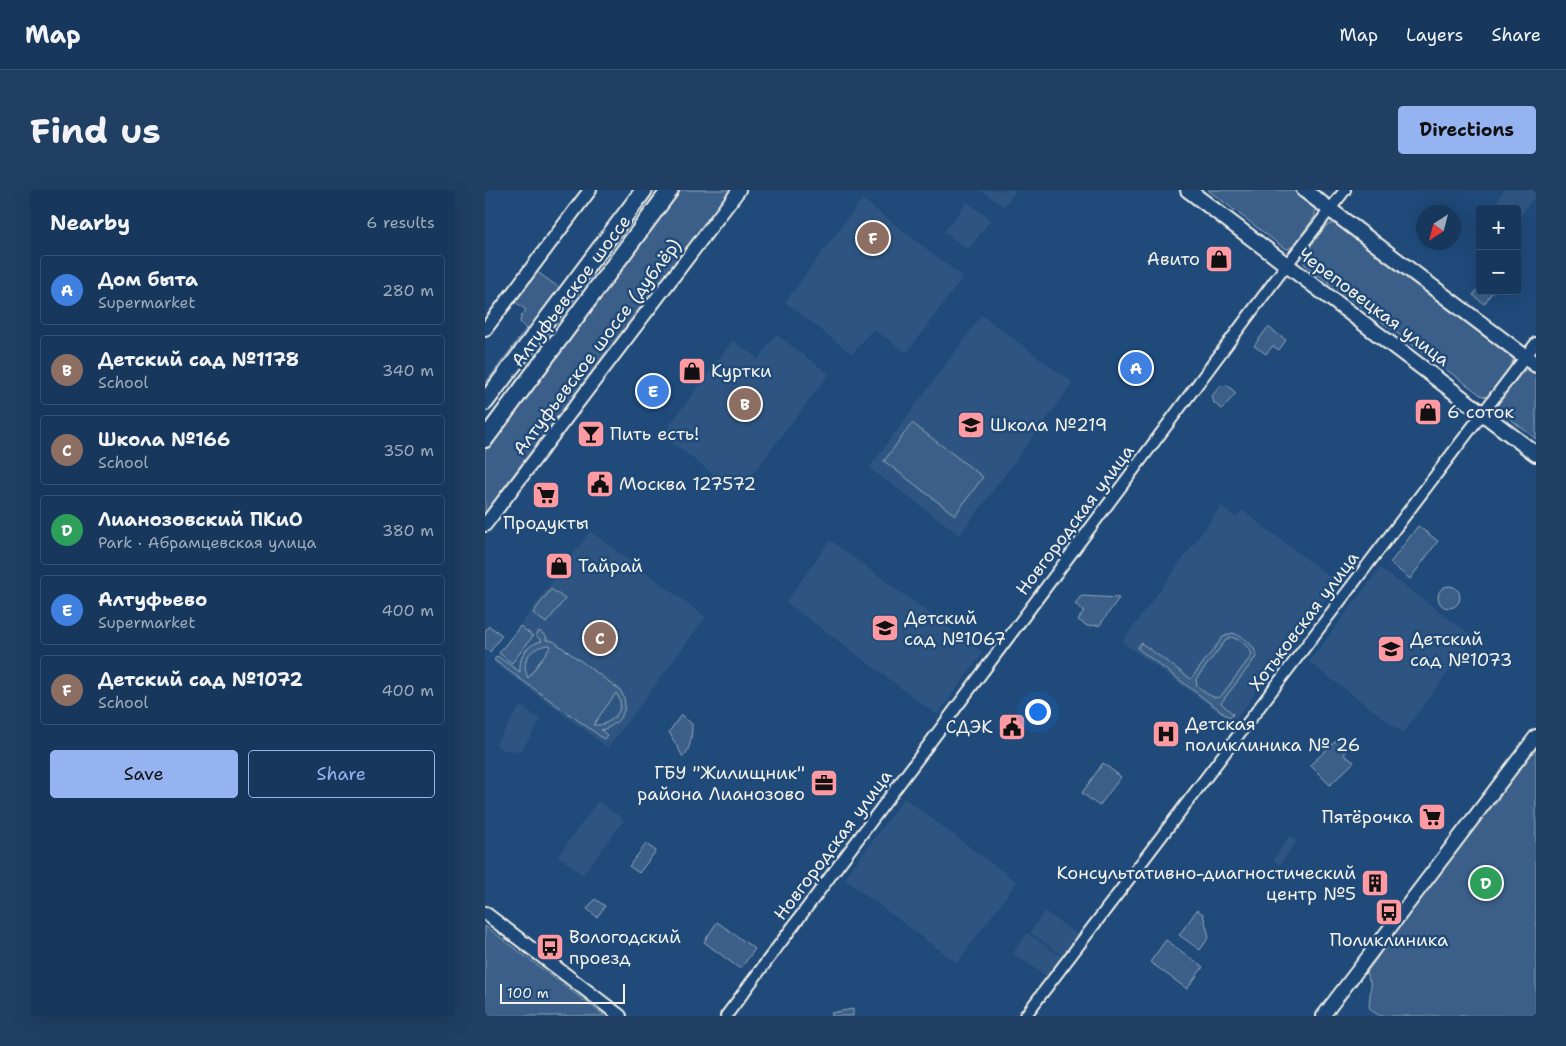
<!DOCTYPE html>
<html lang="en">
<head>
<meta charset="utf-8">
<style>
	:root { --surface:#17385c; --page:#203f62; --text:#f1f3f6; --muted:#9eacbb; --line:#365272; --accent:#95b2f1 }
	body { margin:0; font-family:"Shantell Sans",sans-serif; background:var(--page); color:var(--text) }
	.controls { position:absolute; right:15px; top:15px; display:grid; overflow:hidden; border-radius:5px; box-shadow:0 5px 20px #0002 }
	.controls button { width:45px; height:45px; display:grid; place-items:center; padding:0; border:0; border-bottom:1px solid var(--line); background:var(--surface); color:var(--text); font:25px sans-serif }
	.compass { position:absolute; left:931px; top:15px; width:45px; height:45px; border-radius:50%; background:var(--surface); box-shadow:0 5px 20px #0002; rotate:216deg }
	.scale { position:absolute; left:15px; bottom:12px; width:125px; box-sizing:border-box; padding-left:5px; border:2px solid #f4f1e8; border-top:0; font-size:14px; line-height:18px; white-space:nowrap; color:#f4f1e8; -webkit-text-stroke:4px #1f4a7a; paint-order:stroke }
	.you { position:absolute; left:552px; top:521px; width:18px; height:18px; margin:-12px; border:4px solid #fff; border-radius:50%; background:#1a73e8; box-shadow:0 0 0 8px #1a73e833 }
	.badge { display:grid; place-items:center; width:32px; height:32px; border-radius:50%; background:var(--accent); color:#fff; font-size:16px; font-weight:700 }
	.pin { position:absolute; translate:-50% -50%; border:2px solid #fff; box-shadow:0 1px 5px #0006 }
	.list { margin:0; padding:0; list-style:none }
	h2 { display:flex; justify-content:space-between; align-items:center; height:65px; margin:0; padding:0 20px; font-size:21px }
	h2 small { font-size:16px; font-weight:400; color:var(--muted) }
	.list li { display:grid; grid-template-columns:32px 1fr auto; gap:15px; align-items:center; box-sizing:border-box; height:70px; margin:0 10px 10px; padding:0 10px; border:1px solid var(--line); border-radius:5px }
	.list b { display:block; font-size:19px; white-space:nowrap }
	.list p { margin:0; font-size:16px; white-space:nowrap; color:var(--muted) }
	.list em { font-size:16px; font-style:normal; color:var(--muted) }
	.actions { display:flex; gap:10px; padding:15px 20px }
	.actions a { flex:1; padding:11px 0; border:1px solid var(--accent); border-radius:5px; text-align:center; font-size:18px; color:var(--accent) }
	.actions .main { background:var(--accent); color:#111 }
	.map { position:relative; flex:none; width:1051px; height:826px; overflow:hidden; border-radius:5px }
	header { display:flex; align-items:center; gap:30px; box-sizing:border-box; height:70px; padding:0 25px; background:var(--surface); border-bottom:1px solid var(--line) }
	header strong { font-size:24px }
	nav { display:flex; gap:28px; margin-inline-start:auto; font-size:18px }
	.intro { display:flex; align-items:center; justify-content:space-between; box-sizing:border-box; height:120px; padding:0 30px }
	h1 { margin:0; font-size:35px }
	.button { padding:12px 22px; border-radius:5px; background:var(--accent); color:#111; font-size:18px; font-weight:700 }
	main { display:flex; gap:30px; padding:0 30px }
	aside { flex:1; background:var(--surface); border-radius:5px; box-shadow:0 5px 20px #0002 }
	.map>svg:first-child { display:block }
</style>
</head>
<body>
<header>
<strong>Map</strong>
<nav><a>Map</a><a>Layers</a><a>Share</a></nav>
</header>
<div class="intro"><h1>Find us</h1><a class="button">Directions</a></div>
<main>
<aside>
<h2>Nearby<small>6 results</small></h2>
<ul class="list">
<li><span class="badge" style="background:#3f7fe0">A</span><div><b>Дом быта</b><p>Supermarket</p></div><em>280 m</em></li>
<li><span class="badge" style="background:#8d6e63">B</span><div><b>Детский сад №1178</b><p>School</p></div><em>340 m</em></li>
<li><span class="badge" style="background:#8d6e63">C</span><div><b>Школа №166</b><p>School</p></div><em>350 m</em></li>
<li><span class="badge" style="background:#2e9e5b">D</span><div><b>Лианозовский ПКиО</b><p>Park · Абрамцевская улица</p></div><em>380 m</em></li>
<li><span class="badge" style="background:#3f7fe0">E</span><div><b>Алтуфьево</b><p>Supermarket</p></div><em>400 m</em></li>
<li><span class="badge" style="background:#8d6e63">F</span><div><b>Детский сад №1072</b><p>School</p></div><em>400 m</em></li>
</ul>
<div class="actions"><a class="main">Save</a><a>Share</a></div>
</aside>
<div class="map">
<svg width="1051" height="826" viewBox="0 0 1051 826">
	<rect width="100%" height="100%" fill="#1f4a7a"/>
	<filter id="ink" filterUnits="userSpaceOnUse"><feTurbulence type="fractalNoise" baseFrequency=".02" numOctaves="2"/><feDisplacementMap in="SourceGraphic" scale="10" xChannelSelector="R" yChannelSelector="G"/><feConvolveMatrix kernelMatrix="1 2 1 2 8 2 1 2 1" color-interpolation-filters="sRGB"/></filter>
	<g filter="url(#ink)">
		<!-- built -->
		<path fill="#2d5581" d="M496 0H531L519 17Z
			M1019 0H1051V5L1032 30V19H1006Z
			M377 9 478 87 422 163 388 139 367 164 300 112Z
			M482 12 506 30 483 60 459 42Z
			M497 125 588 193 475 345 384 278Z
			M291 144 344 184 253 303 177 245 248 150 273 169Z
			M736 316 751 327 757 320 853 393 748 533 637 452Z
			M105 341 221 427 123 558 8 472Z
			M345 350 498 463 452 525 301 412Z
			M895 378 989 447 918 543 824 472Z
			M36 515 56 530 36 561 19 560 10 555Z
			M419 608 532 692 472 773 359 689Z
			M113 611 139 630 98 685 73 666Z
			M805 646 812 651 795 675 788 670Z
			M560 721 593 745 578 766 545 742Z
			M542 743 577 767 562 787 528 763Z"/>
		<!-- green -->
		<path fill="#3a5f88" stroke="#97a8b8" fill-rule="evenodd" d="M196 0H248L0 330V261Z
			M723 0H807L830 17V26L808 56 803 59 799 58Z
			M845 34H850L1028 168 1027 174 1002 207 997 206 820 75 818 70V66L842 35Z
			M51 81 76 99 0 202V194L41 139 35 132 36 127 41 120 29 111Z
			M995 96V101H1008L999 114 988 105Z
			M783 137 801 150 794 160 788 156 781 164 769 156Z
			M1044 179 1051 184V249L1015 221 1012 216 1038 181Z
			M742 195 751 203 737 219 729 213 727 206 735 196Z
			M427 233 498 287 470 325 399 271Z
			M933 336 953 351 925 389 905 373Z
			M953 407a11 11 0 1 1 22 0a11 11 0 1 1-22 0Z
			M66 399 80 409 61 433 48 423Z
			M596 406 634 408 615 435 602 436 593 430 599 421 590 414Z
			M4 436 17 445 5 462 0 459V441Z
			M35 436 48 446 27 473 14 463Z
			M54 441 62 447 61 450 68 451 134 499C148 516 135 536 116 540L122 545 119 549 9 470 12 466 35 482C34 466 41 455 57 451L51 446ZM63 455 66 456 43 488C35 471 45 457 63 455ZM131 503C144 519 125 537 108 535Z
			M747 443C758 446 771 455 771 467L736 513 748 524 745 528 652 458 656 453 706 489 738 447ZM745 447C754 448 765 457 767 465L736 506C728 511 719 501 712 496L711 489 741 450Z
			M196 525 207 534C207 544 206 559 198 567L184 542Z
			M852 550 863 558 859 565 869 572 845 595 825 575Z
			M1051 558V826H895L887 821 884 817 886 794 881 783 891 770 904 748 942 701 944 692 971 662 974 655 982 649 983 642 990 634 994 633 1006 616 1012 613 1024 590 1041 571 1043 564Z
			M618 573 636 587 614 616 597 603Z
			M161 654 171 661 154 683 144 676Z
			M110 709 120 716 112 727 102 719Z
			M712 720 718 724 724 747 715 760 694 745Z
			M232 732 270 759 255 779 219 752Z
			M0 736 120 826H0Z
			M681 750 718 777 702 799 665 772Z
			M368 819V826H347L346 823Z"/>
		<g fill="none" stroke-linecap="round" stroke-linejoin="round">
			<!-- minor casing -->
			<g stroke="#f4f1e8" stroke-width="14">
				<path id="minor" d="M241 826 797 81 860 0
					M540 826 1051 153"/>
			</g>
			<!-- tertiary casing -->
			<g stroke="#f4f1e8" stroke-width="16">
				<path id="tertiary" d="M0 140 105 0
					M0 335 254 0
					M0 723 135 826
					M838 826 1051 546"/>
			</g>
			<!-- secondary casing -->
			<g stroke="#f4f1e8" stroke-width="18">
				<path id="secondary" d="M703 0 1051 264
					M819 0 1051 175"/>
			</g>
			<!-- primary casing -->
			<g stroke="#f4f1e8" stroke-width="20">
				<path id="primary" d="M0 212 159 0
					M0 249 185 0"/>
			</g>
			<!-- minor -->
			<use href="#minor" stroke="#1f4a7a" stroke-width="10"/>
			<!-- tertiary -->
			<use href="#tertiary" stroke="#1f4a7a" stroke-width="12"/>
			<!-- secondary -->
			<use href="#secondary" stroke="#1f4a7a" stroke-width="14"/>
			<!-- primary -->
			<use href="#primary" stroke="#1f4a7a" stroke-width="16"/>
		</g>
	</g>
	<!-- icons -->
	<defs>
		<g id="shop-square" transform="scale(1.4375)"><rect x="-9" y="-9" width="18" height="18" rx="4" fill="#ff9aa2" stroke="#1f4a7a"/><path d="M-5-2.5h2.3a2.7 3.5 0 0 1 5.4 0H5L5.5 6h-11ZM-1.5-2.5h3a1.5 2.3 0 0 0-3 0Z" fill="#111"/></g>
		<g id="school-square" transform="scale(1.4375)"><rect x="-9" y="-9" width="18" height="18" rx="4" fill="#ff9aa2" stroke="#1f4a7a"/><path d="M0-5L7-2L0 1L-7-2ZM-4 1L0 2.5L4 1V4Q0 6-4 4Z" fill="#111"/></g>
		<g id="bar-square" transform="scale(1.4375)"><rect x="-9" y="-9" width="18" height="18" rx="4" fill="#ff9aa2" stroke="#1f4a7a"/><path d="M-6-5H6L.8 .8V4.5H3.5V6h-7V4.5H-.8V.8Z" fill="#111"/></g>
		<g id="civic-square" transform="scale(1.4375)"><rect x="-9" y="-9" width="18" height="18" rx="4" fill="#ff9aa2" stroke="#1f4a7a"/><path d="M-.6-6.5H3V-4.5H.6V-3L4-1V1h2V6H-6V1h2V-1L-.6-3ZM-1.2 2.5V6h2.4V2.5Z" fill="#111"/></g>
		<g id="supermarket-square" transform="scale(1.4375)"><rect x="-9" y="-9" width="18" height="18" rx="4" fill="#ff9aa2" stroke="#1f4a7a"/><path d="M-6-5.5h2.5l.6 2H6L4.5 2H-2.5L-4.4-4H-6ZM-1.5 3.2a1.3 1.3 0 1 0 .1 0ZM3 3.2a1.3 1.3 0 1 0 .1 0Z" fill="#111"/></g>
		<g id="hospital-square" transform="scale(1.4375)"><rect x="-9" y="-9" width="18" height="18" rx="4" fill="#ff9aa2" stroke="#1f4a7a"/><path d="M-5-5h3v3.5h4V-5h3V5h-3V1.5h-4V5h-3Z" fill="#111"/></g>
		<g id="office-square" transform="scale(1.4375)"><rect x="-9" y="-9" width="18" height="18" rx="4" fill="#ff9aa2" stroke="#1f4a7a"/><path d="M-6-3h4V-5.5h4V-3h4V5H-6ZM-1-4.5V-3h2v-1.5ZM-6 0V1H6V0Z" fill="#111"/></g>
		<g id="building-square" transform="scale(1.4375)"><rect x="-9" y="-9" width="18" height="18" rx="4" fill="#ff9aa2" stroke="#1f4a7a"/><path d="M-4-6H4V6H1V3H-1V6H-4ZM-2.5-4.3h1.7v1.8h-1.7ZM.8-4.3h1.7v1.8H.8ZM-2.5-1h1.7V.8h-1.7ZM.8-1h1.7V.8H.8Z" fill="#111"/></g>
		<g id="bus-square" transform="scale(1.4375)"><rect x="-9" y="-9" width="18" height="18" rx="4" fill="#ff9aa2" stroke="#1f4a7a"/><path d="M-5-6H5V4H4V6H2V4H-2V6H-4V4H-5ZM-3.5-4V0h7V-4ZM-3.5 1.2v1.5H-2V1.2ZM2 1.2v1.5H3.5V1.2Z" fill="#111"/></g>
	</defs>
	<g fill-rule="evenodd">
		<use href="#shop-square" x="734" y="69"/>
		<use href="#shop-square" x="207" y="181"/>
		<use href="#shop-square" x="943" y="222"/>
		<use href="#school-square" x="486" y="235"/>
		<use href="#bar-square" x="106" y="244"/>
		<use href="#civic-square" x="115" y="294"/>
		<use href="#supermarket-square" x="61" y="305"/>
		<use href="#shop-square" x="74" y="376"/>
		<use href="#school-square" x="400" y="438"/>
		<use href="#school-square" x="906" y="459"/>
		<use href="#civic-square" x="527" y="537"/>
		<use href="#hospital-square" x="681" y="544"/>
		<use href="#office-square" x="339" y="593"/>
		<use href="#supermarket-square" x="947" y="627"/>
		<use href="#building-square" x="890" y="693"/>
		<use href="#bus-square" x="904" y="722"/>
		<use href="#bus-square" x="65" y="757"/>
	</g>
	<g text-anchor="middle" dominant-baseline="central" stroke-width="5" stroke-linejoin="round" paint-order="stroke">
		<!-- poi labels -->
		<g font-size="18" fill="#f4f1e8" stroke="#1f4a7a" text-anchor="start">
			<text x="715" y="69" text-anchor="end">Авито</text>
			<text x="226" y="181">Куртки</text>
			<text x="962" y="222">6 соток</text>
			<text x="505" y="235">Школа №219</text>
			<text x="125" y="244">Пить есть!</text>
			<text x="134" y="294">Москва 127572</text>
			<text x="61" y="333" text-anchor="middle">Продукты</text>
			<text x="93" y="376">Тайрай</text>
			<text x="419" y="428">Детский<tspan x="419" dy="21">сад №1067</tspan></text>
			<text x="925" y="449">Детский<tspan x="925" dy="21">сад №1073</tspan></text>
			<text x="700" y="534">Детская<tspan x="700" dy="21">поликлиника № 26</tspan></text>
			<text x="508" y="537" text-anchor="end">СДЭК</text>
			<text x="320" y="583" text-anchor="end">ГБУ "Жилищник"<tspan x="320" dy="21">района Лианозово</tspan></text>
			<text x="928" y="627" text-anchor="end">Пятёрочка</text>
			<text x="871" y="683" text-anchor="end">Консультативно-диагностический<tspan x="871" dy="21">центр №5</tspan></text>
			<text x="84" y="747">Вологодский<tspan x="84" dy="21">проезд</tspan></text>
			<text x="904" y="750" text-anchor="middle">Поликлиника</text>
		</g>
		<!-- street labels -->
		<g font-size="18" fill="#f4f1e8" stroke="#1f4a7a">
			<text transform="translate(86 101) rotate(-53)">Алтуфьевское шоссе</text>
			<text transform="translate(889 117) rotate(37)">Череповецкая улица</text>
			<text transform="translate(112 157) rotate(-53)">Алтуфьевское шоссе (дублёр)</text>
			<text transform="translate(590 330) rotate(-53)">Новгородская улица</text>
			<text transform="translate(819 431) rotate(-53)">Хотьковская улица</text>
			<text transform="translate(348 655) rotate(-53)">Новгородская улица</text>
		</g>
	</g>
</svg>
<div class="controls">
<button>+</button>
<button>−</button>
</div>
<svg class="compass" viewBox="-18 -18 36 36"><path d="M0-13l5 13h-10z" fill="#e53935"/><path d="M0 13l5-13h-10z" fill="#9eacbb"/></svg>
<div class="scale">100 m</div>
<div class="you"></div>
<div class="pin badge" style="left:651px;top:178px;background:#3f7fe0">A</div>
<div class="pin badge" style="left:260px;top:214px;background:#8d6e63">B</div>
<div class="pin badge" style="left:115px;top:448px;background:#8d6e63">C</div>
<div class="pin badge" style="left:1001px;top:693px;background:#2e9e5b">D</div>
<div class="pin badge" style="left:168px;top:201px;background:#3f7fe0">E</div>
<div class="pin badge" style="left:388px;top:48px;background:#8d6e63">F</div>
</div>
</main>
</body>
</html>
